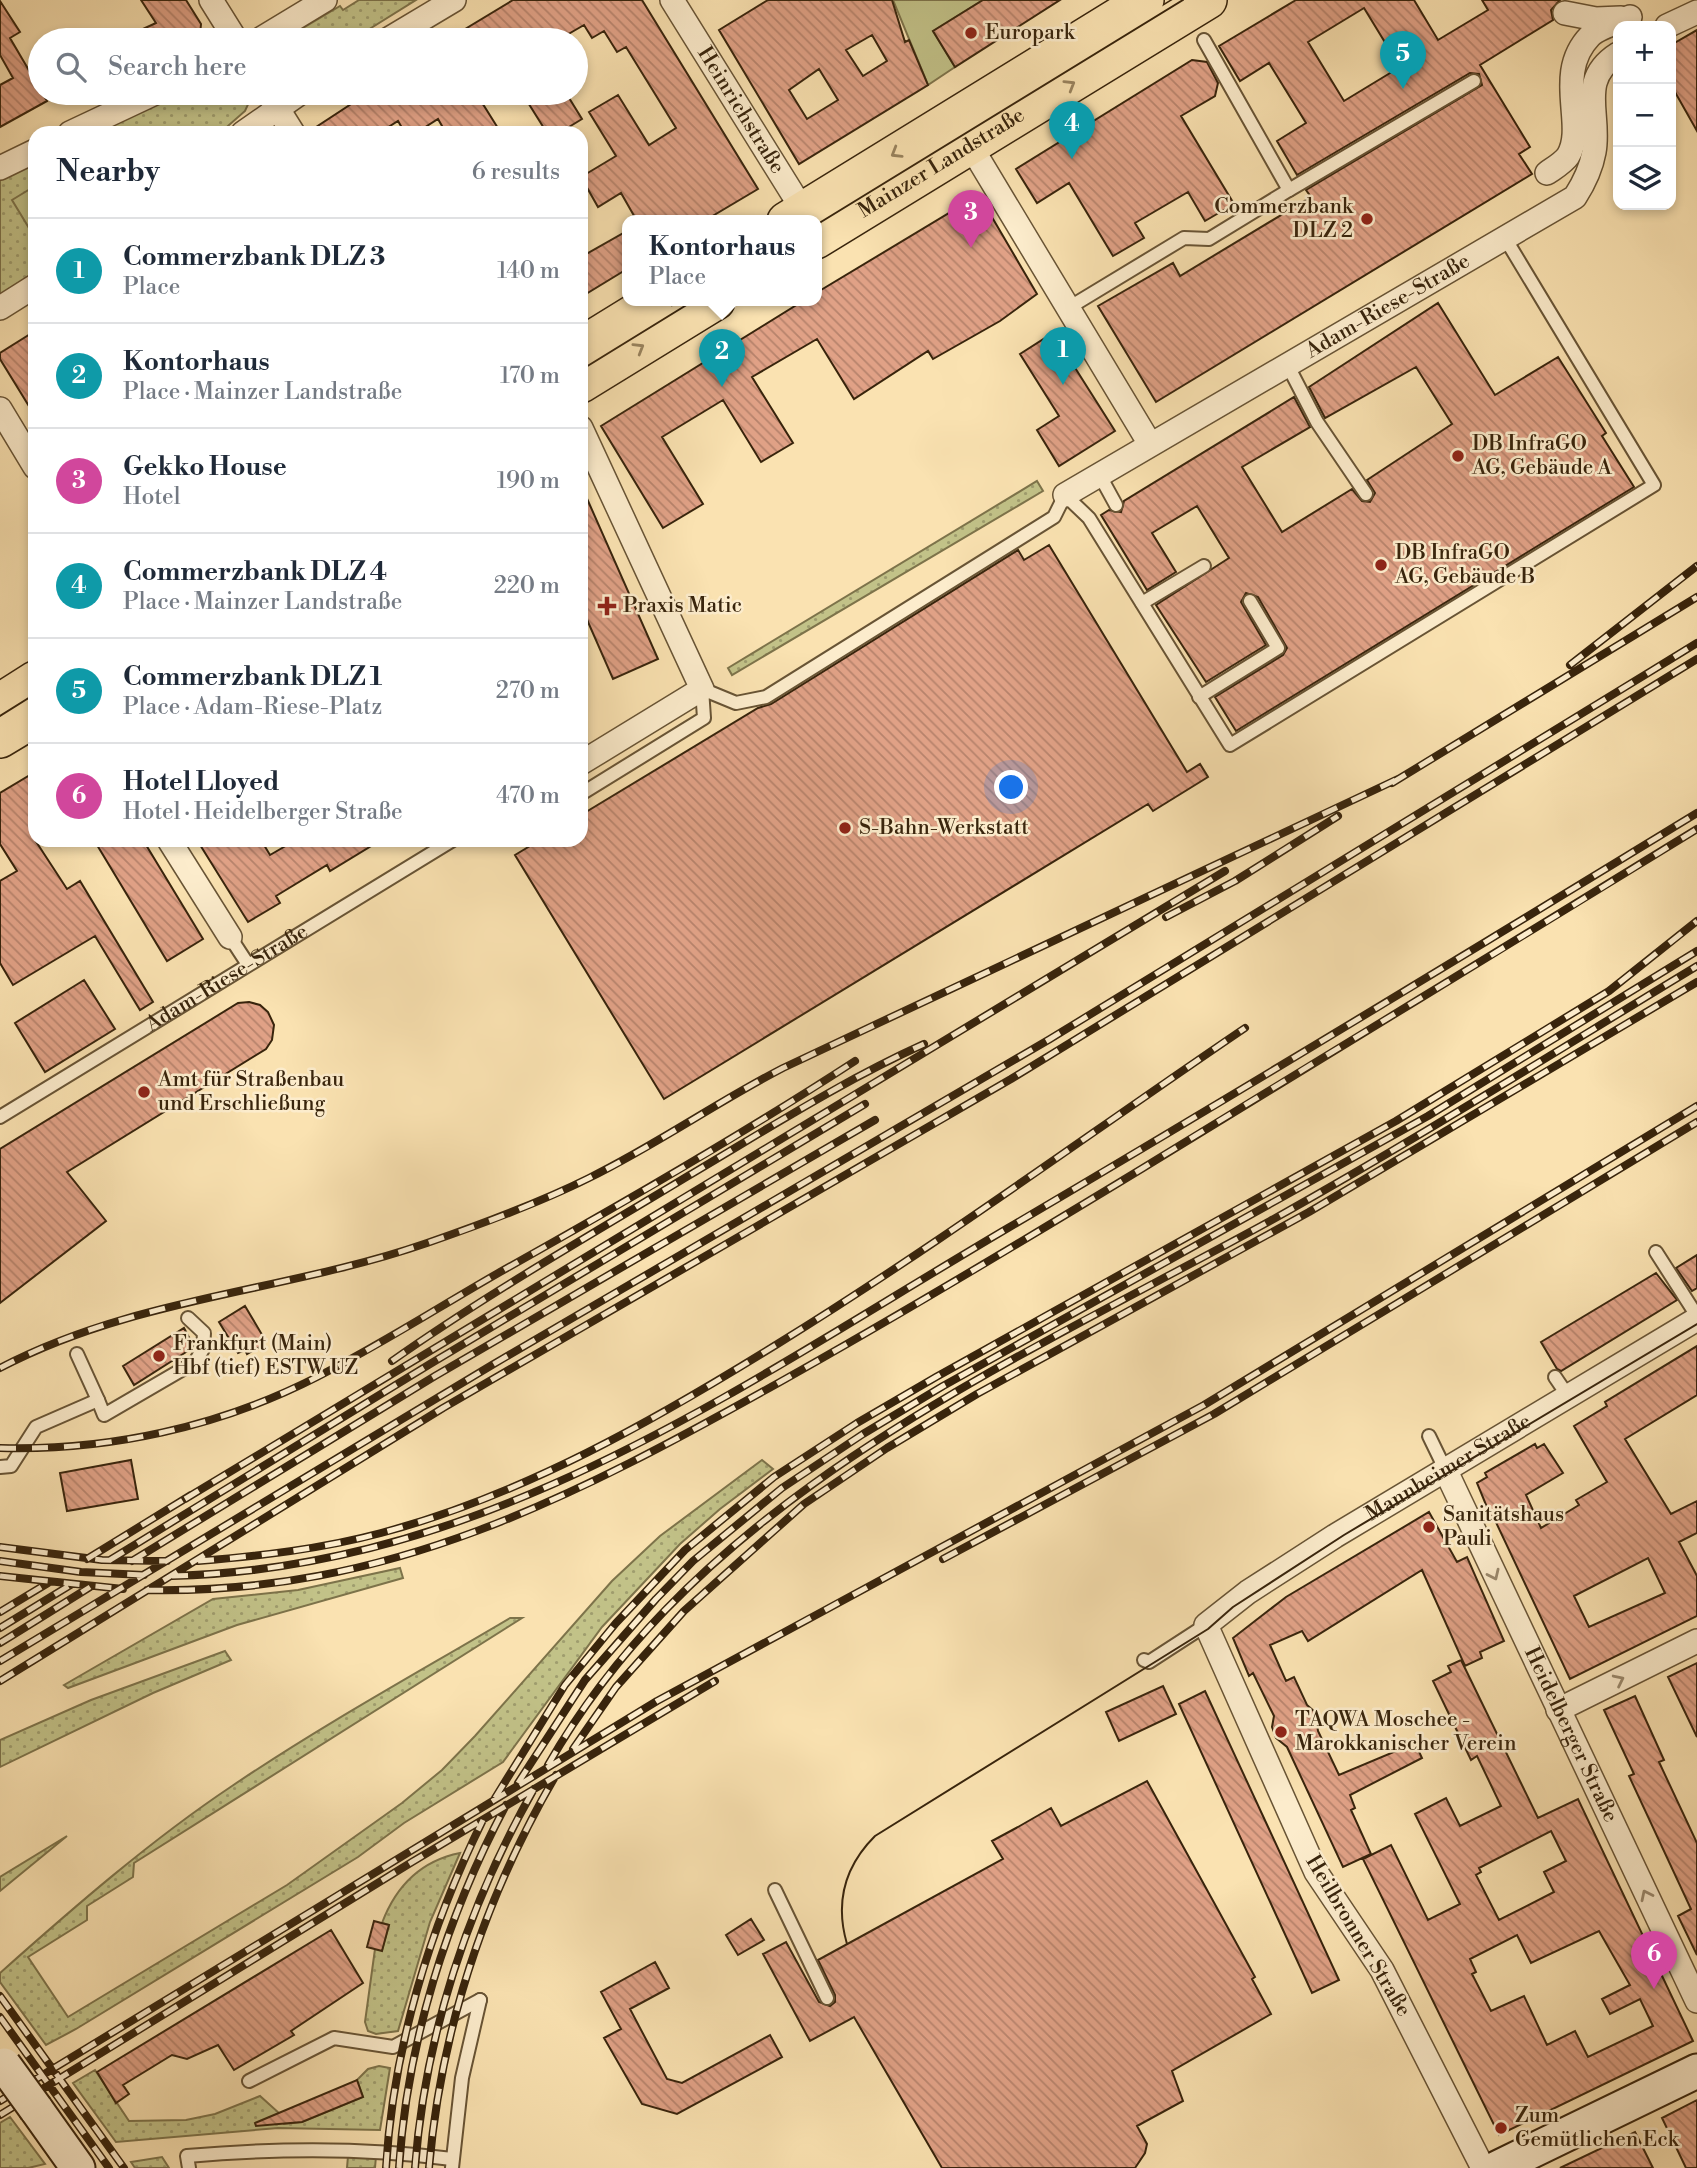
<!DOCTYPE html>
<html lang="en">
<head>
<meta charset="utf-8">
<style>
	:root { --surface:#fff; --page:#f2f2f3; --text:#1f2937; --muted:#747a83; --line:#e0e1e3; --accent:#8f2418 }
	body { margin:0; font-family:"Libre Bodoni",serif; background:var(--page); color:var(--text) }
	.controls { position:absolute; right:21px; top:21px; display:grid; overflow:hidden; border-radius:14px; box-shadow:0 4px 10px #0003 }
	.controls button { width:63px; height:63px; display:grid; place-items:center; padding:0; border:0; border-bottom:2px solid var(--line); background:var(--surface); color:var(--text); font:35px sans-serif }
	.you { position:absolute; left:1012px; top:788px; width:24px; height:24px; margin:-18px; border:5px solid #fff; border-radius:50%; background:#1a73e8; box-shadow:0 0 0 10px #1a73e833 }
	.badge { display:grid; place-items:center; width:46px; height:46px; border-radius:50%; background:var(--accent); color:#fff; font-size:23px; font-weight:700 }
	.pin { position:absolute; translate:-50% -58px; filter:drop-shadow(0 2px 4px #0008) }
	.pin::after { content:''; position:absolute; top:37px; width:24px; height:21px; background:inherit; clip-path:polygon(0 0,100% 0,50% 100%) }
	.popup { position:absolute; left:622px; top:215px; width:200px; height:91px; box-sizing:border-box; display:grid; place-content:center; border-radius:14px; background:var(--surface); filter:drop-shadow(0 2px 5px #0005); font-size:23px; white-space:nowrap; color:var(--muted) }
	.popup b { font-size:26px; color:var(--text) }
	.popup::after { content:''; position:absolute; left:50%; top:100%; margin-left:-14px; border:14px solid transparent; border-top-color:var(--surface) }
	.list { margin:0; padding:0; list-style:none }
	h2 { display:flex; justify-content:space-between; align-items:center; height:91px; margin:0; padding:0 28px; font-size:30px }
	h2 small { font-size:23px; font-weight:400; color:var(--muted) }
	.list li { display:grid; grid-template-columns:46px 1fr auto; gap:21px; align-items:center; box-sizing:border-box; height:105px; padding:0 28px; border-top:2px solid var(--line) }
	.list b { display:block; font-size:26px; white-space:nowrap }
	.list p { margin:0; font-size:23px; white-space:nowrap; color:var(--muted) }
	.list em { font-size:23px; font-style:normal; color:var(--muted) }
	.icon { flex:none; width:38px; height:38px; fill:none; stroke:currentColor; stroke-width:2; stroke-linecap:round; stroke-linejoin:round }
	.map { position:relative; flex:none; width:1697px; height:2168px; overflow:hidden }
	.search { position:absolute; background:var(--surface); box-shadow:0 4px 10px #0003; left:28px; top:28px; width:560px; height:77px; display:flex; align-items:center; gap:18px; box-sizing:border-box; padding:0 24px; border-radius:38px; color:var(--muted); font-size:26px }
	.panel { position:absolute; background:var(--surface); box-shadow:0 4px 10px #0003; left:28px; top:126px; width:560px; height:721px; border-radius:21px }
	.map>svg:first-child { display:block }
</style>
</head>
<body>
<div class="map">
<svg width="1697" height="2168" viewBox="0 0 1697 2168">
	<defs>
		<pattern id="grass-dots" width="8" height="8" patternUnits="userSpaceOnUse" patternTransform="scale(1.75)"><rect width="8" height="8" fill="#c2c288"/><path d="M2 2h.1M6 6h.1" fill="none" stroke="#9f9d6e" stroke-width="1.8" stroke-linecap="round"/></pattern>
		<pattern id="building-back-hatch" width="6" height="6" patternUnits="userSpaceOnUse" patternTransform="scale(1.75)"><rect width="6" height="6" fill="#e0a186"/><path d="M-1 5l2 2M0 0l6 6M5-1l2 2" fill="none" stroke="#b7836c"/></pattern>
	</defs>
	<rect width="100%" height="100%" fill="#fae2b1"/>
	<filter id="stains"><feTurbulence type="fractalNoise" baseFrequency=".00286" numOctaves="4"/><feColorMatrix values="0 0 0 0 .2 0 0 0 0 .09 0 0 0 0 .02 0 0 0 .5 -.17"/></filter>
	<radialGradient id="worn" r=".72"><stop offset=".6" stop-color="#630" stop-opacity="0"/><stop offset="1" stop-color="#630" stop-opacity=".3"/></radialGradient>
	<!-- grass -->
	<path fill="url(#grass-dots)" stroke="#7d734a" stroke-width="2" d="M359 0H416L355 38 356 40H283L340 6 343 10Z
		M180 93H249L251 98 245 111 220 133H94Z
		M35 162V274L0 296V180Z
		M1037 481 1043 491 732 675 728 668Z
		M762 1460 773 1469 720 1509 680 1544 602 1627 503 1762 404 1823 358 1857 76 2029 46 2045 0 1982V1973C73 1908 151 1840 232 1786 322 1725 417 1673 510 1618H522L134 1863 133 1877 87 1906V1920L28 1957 68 2017 287 1885 402 1803 442 1770 475 1736 612 1581 660 1536Z
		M400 1568 403 1578 237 1625 68 1688 64 1685 213 1599 298 1590Z
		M225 1651 231 1660 153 1693 0 1767V1740L91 1700Z
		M67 1836 0 1891V1877Z
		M460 1853 430 1922 398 2031 376 2034 368 2031 365 2022 375 1949 382 1950 389 1925 382 1923C396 1886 420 1861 460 1853Z
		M379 2066 390 2068 380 2130 278 2128 116 2142 73 2083 95 2070 129 2121 186 2120 215 2114 260 2096 279 2113 284 2124 302 2122 363 2097 357 2080 368 2069Z
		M10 2117 45 2164 28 2168H0V2123Z
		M348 2156H376L375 2168H347Z
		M162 2157 169 2168H135L131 2162Z"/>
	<!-- garden -->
	<path fill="#c2c288" stroke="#7d734a" stroke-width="2" d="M893 0H983L933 31 955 67 928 85Z
		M35 186V238L12 200Z"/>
	<!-- building -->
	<path fill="url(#building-back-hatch)" stroke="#38240c" stroke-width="2" fill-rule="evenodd" d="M141 0H186L201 24 200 35 187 40H119L156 23Z
		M513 0H642L758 189 704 221H637L621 193 598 207 581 177 616 156 589 112 618 95 649 145 676 128 626 47 617 52 604 31 592 38 584 25 558 40H447Z
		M768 0H892L905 42 909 40 928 85 799 164 719 30ZM872 35 887 61 863 76 846 50ZM819 69 838 100 807 119 789 90Z
		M983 0H1060L955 67 933 31Z
		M1296 0H1414L1438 40 1488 10 1482 0H1560L1551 10 1553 20 1480 65 1530 147 1519 154 1532 174 1156 402 1098 306 1173 263 1180 276 1311 197 1306 190 1482 85 1479 74 1470 73 1297 175 1277 141 1306 123 1269 63 1240 81 1219 46ZM1364 8 1400 67 1344 101 1308 42Z
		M0 1 20 32 10 38 47 101 0 127V85L13 78 0 55Z
		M1697 30V131L1671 85V45Z
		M1192 60 1207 62 1218 83 1215 96 1181 116 1234 204 1205 221 1188 192 1135 223 1144 238 1113 256 1069 183 1037 203 1016 169Z
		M368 93H476L501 133H446L438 119 416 133H405L398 121 379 133H307Z
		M522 93H566L582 119 559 133H547Z
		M979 195 1037 294 1000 321 933 359 928 351 854 399 817 339 752 377 793 443 761 462 723 400 662 437 703 504 663 528 601 426 803 301H816V293Z
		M627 231V269L581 297V257Z
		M1438 303 1495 395 1558 357 1606 433 1602 436 1634 487 1236 731 1215 697 1283 655 1287 648 1258 597 1246 593 1241 602 1266 645 1206 682 1156 605 1229 558 1197 506 1152 533 1176 572 1147 590 1101 515 1109 510 1121 512 1124 501 1294 397 1310 427 1242 467 1282 532 1352 489 1362 501 1370 502 1375 493 1367 480 1452 424 1416 367 1325 418 1309 387Z
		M35 331V416L0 359V353Z
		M1053 333 1115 431 1059 466 1037 430 1059 416 1020 354Z
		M581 485 658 659 613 679 581 606Z
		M1049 545 1187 772 1200 764 1208 777 1153 811 1148 804 664 1099 515 855 540 840H581V815L758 708 771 704 1018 550 1024 560Z
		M35 772V840L67 889 80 881 153 1002 140 1010 95 936 13 985 0 963V881L17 871 0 844V793Z
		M94 840H143L203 939 167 961Z
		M197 840H261L270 855 296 840H381L330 871 327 865 276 896 280 903 248 922Z
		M84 980 115 1029 45 1072 15 1023Z
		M249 1002 260 1005 268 1012 274 1025 272 1040 266 1049 67 1172 106 1221 0 1303V1149L238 1003Z
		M1697 1255V1288L1692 1291 1676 1268Z
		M1656 1273 1677 1300 1561 1371 1557 1369 1541 1342Z
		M245 1306 264 1338 260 1340 263 1345 247 1354 245 1350 238 1353 219 1322Z
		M184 1328 194 1347 134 1385 123 1366Z
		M1697 1346V1395L1625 1439 1671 1514 1697 1501V1533L1679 1542 1697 1576V1616L1570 1679 1493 1516 1491 1517 1477 1483 1487 1477 1485 1473 1535 1444 1537 1448 1544 1444 1563 1473 1526 1495 1541 1528 1579 1505 1576 1500 1607 1482 1574 1426 1607 1406 1605 1402ZM1648 1558 1665 1593 1589 1627 1574 1596Z
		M131 1460 138 1499 67 1511 60 1473Z
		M1429 1512 1457 1562 1467 1557 1504 1641 1480 1652 1482 1658 1465 1666 1422 1570 1308 1641 1302 1631 1270 1645 1286 1681 1294 1677 1307 1705 1315 1712 1318 1731 1339 1775 1415 1743 1422 1758 1350 1795 1355 1808 1351 1810 1371 1854 1343 1867 1287 1747 1276 1738 1272 1727 1274 1716 1253 1673 1249 1676 1233 1638 1286 1597Z
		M1461 1660 1538 1818 1578 1799 1693 2041 1499 2135 1363 1859 1391 1845 1428 1920 1460 1904 1415 1814 1446 1798 1460 1826 1501 1806 1477 1756 1471 1760 1433 1681 1451 1672 1448 1666ZM1551 1831 1566 1861 1544 1872 1554 1892 1499 1920 1476 1875 1481 1872 1479 1868ZM1599 1931 1630 1985 1602 1999 1610 2014 1640 1999 1653 2026 1588 2057 1575 2031 1547 2045 1524 1996 1491 2011 1472 1974 1476 1972 1470 1959 1517 1935 1531 1963Z
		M1697 1663V1737L1668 1677Z
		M1163 1686 1176 1714 1119 1741 1106 1712Z
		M1205 1691 1339 1980 1312 1993 1179 1704Z
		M1635 1696 1664 1760 1659 1762 1697 1843V1955L1678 1916 1691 1909 1629 1776 1634 1774 1604 1710Z
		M1147 1781 1255 1977 1252 1979 1271 2014 1172 2071 1183 2101 1137 2126 1147 2144 1145 2153 1135 2168H942L854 2017 810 2041 763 1954 786 1942 819 2002 830 2006 835 2002V1995L818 1960 1003 1859 992 1841 1018 1827 1051 1808 1061 1826Z
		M751 1919 764 1940 738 1955 726 1935Z
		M374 1921 389 1925 382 1951 367 1947Z
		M331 1930 363 1983 291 2031 294 2035 234 2070 218 2045 187 2059 172 2055 123 2085 129 2094 116 2103 97 2072Z
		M655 1962 669 1988 630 2009 667 2079 682 2083 770 2035 782 2057 677 2114 642 2104 604 2038 621 2029 601 1992Z
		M357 2080 363 2097 302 2122 256 2126 255 2123Z
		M1697 2100V2168H1686L1662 2118Z
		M1635 2132 1653 2168H1560Z"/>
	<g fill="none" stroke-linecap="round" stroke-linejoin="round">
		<!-- lane casing -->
		<g stroke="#685435" stroke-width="16">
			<g id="lane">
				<path d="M1289 190 1474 81"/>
				<path d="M1070 307 1184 238 1209 239 1289 190 1204 40"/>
				<path d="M1287 364 1317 422 1366 494"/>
				<path d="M1099 474 1116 505"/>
				<path d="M1142 603 1204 566"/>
				<path d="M1199 697 1278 648 1250 601"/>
				<path d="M581 794 704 718 702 689 736 703 766 697 1054 517 1065 495 1089 518 1230 745 1654 485 1505 238"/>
				<path d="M230 937 247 963"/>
				<path id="s1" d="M0 1117 453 840"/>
				<path d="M1656 1252 1697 1316"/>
				<path d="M1555 1377 1568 1396"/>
				<path d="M98 1400 104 1415 195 1362 203 1349 204 1333 188 1318"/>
				<path d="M1429 1436 1445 1469"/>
				<path d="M0 1467 11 1466 36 1427 98 1400 77 1354"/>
				<path d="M1144 1660 1149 1662 1206 1625"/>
				<path d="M775 1890 827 1998"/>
				<path d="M249 2081 334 2038 393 2047 480 2000"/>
				<path d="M189 2168 187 2156C277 2148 363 2147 452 2159"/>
				<path d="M452 2168 462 2078 480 2000"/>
			</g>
		</g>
		<!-- street casing -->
		<g stroke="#685435" stroke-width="26">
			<g id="street">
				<path d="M211 0 236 40"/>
				<path id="s2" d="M672 0 809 220"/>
				<path d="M1565 13 1596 19 1621 18"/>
				<path d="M1667 26 1697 12"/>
				<path d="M259 40 325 0"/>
				<path d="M387 40 454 0"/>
				<path d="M268 93 293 133"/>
				<path d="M70 133 155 93"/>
				<path d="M243 133 300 93"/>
				<path d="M964 135 1150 444"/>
				<path d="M0 168 35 151"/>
				<path d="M1547 173C1554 168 1563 163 1568 156 1587 125 1553 74 1590 36 1599 27 1619 22 1630 17"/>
				<path d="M0 308 35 286"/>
				<path d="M0 409 35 467"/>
				<path d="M581 428 702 689 581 763"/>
				<path id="s3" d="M1065 495 1575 197C1584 183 1591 169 1594 152 1601 114 1577 80 1618 54"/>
				<path d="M169 840 230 937"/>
				<path id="s4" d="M1445 1469 1697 2001"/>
				<path d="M1558 1710 1697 1641"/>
				<path id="s5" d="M1483 2168 1382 1970 1316 1872 1206 1625 1248 1592 1335 1536 1697 1319"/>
			</g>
		</g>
		<!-- secondary casing -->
		<g stroke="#38240c" stroke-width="37">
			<path id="secondary" d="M36 2109 78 2168
				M1497 2168 1697 2071"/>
		</g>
		<!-- primary casing -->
		<g stroke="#38240c" stroke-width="40">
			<g id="primary">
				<path d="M786 221 1145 0"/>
				<path id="s6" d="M816 240 1208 0"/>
				<path d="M581 346 654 301"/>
				<path d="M581 384 716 301"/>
				<path d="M0 702 35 680"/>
				<path d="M0 739 35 718"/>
			</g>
		</g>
		<!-- lane -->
		<use href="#lane" stroke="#fceccc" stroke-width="12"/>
		<!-- street -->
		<use href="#street" stroke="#fceccc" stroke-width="23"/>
		<!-- secondary -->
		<use href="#secondary" stroke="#fceccc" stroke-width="33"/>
		<!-- primary -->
		<use href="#primary" stroke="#fae2b1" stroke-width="37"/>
		<!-- tram -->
		<path stroke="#38240c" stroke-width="2" d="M816 225 1183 0
			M581 370 693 301
			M0 716 35 694
			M847 1944C835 1903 844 1867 875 1836L1208 1629 1233 1607 1344 1535 1697 1324"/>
		<!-- rail casing -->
		<g stroke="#38240c" stroke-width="8">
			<path id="rail" d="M1570 665 1697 566
				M1392 783 1697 597
				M1166 917 1235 881 1338 816
				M392 1361C487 1294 589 1236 688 1176 766 1130 842 1081 924 1044
				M0 1368C135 1297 285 1292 427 1243 482 1224 537 1204 589 1178 656 1145 717 1102 783 1068L1400 778
				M0 1448C109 1451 219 1427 317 1377 380 1345 439 1307 500 1272 620 1205 740 1136 855 1061
				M185 1499 1225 871
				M0 1547 102 1560 167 1561
				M87 1559 191 1495
				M943 1559 1214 1414 1697 1122
				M110 1560 430 1364 865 1104
				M0 1561 81 1572 144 1575
				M132 1561 435 1376 875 1120
				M198 1561C260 1556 321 1549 381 1533 524 1495 655 1420 779 1343 939 1244 1090 1133 1245 1028
				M0 1576 123 1589
				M172 1576C493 1567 741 1385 1008 1228 1239 1092 1468 953 1697 813
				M147 1590C389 1595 576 1496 780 1382 903 1313 1023 1241 1143 1168 1327 1054 1513 943 1697 829
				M0 1612 48 1583
				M0 1628 72 1584
				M0 1643 90 1587
				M0 1661 492 1365 1050 1039 1697 643
				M0 1681 443 1408 1011 1079 1697 659
				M573 1749 616 1687 684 1611 804 1504 887 1448 977 1394 1309 1212 1697 982
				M548 1765C702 1495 1010 1364 1270 1221 1415 1140 1555 1052 1697 966
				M518 1783 585 1680 656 1599 693 1561 782 1488 863 1434 943 1386 1428 1116 1697 951
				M495 1798 565 1685 616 1623 685 1550 774 1477 857 1423 936 1377 1396 1121 1609 991 1697 921
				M0 1996 124 2168
				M0 2017 109 2168
				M0 2101 657 1701 1204 1405 1697 1106
				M0 2115 412 1862 715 1681
				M386 2168C393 2048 430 1927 483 1820
				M399 2168C407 2042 447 1916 506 1805
				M415 2168C425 2035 468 1905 534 1789
				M429 2168C441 2028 485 1897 556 1775"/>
		</g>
		<!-- rail -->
		<use href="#rail" stroke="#fceccc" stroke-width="5" stroke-dasharray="16" stroke-linecap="butt"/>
		<!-- secondary-bridge casing -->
		<g stroke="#38240c" stroke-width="37" stroke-linecap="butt">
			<path id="secondary-bridge" d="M4 2065 36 2109"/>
		</g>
		<!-- secondary-bridge -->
		<use href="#secondary-bridge" stroke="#fceccc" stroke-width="33"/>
	</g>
	<!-- one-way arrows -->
	<defs><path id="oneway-chevron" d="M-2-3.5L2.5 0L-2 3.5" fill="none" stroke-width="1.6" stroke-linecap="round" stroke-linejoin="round" transform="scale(1.75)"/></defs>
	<g stroke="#99835e">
		<use href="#oneway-chevron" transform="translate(1070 85) rotate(-31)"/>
		<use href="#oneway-chevron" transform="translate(896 153) rotate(149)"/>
		<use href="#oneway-chevron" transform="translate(639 348) rotate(-31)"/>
	</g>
	<g stroke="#9a886c">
		<use href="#oneway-chevron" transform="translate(1494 1575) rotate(65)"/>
		<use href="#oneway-chevron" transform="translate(1619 1680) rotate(-26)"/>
		<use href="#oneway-chevron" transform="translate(1646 1895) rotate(-116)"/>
	</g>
	<!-- markers -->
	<g fill="#8f2418" stroke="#fceccc" stroke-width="2.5">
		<circle cx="971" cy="33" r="7"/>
		<circle cx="1367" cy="219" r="7"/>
		<circle cx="1458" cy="456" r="7"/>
		<circle cx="1381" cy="565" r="7"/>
		<path d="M603.5 595.5h7v7h7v7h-7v7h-7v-7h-7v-7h7z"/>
		<circle cx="845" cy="828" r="7"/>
		<circle cx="144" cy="1092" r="7"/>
		<circle cx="159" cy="1356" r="7"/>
		<circle cx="1429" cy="1527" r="7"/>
		<circle cx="1281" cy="1732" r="7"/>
		<circle cx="1501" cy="2128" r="7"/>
	</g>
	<g text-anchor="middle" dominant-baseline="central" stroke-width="5" stroke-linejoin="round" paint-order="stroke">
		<!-- poi labels -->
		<g font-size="21" fill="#38240c" stroke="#fceccc" text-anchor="start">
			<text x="985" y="33">Europark</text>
			<text x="1353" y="207" text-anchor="end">Commerzbank<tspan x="1353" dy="24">DLZ 2</tspan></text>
			<text x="1472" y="444">DB InfraGO<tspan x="1472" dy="24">AG, Gebäude A</tspan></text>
			<text x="1395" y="553">DB InfraGO<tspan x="1395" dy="24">AG, Gebäude B</tspan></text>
			<text x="623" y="606">Praxis Matic</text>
			<text x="859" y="828">S-Bahn-Werkstatt</text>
			<text x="158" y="1080">Amt für Straßenbau<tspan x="158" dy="24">und Erschließung</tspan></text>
			<text x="173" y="1344">Frankfurt (Main)<tspan x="173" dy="24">Hbf (tief) ESTW UZ</tspan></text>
			<text x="1443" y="1515">Sanitätshaus<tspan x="1443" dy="24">Pauli</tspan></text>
			<text x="1295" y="1720">TAQWA Moschee -<tspan x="1295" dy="24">Marokkanischer Verein</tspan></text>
			<text x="1515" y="2116">Zum<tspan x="1515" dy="24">Gemütlichen Eck</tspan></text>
		</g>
		<!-- street labels -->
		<g font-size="21" fill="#38240c" stroke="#fceccc">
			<text stroke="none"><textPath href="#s2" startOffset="130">Heinrichstraße</textPath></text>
			<text stroke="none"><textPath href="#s6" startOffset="147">Mainzer Landstraße</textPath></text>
			<text stroke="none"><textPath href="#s3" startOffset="374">Adam-Riese-Straße</textPath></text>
			<text stroke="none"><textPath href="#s1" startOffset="266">Adam-Riese-Straße</textPath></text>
			<text stroke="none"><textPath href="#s5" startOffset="900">Mannheimer Straße</textPath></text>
			<text stroke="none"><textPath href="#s4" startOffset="294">Heidelberger Straße</textPath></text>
			<text transform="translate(1358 1936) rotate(59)">Heilbronner Straße</text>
		</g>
	</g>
	<rect width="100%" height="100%" filter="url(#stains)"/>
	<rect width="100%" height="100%" fill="url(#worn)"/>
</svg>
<div class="controls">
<button>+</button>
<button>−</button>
<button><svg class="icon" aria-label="layers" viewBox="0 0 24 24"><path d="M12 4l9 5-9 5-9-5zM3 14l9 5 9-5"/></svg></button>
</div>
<div class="you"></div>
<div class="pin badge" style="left:1063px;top:385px;background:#0f9aa8">1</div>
<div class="pin badge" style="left:722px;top:387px;background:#0f9aa8">2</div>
<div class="popup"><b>Kontorhaus</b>Place</div>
<div class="pin badge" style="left:971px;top:248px;background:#d1479c">3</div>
<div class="pin badge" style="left:1072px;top:159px;background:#0f9aa8">4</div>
<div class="pin badge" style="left:1403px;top:89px;background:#0f9aa8">5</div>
<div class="pin badge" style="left:1654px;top:1989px;background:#d1479c">6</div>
<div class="search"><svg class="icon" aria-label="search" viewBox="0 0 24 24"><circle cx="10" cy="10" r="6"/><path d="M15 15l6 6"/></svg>Search here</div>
<section class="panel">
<h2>Nearby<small>6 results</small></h2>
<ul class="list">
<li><span class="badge" style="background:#0f9aa8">1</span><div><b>Commerzbank DLZ 3</b><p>Place</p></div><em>140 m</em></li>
<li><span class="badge" style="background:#0f9aa8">2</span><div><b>Kontorhaus</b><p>Place · Mainzer Landstraße</p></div><em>170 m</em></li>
<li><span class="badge" style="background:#d1479c">3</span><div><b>Gekko House</b><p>Hotel</p></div><em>190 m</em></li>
<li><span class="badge" style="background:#0f9aa8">4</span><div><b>Commerzbank DLZ 4</b><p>Place · Mainzer Landstraße</p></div><em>220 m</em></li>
<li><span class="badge" style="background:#0f9aa8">5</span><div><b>Commerzbank DLZ 1</b><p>Place · Adam-Riese-Platz</p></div><em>270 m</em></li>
<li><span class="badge" style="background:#d1479c">6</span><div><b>Hotel Lloyed</b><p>Hotel · Heidelberger Straße</p></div><em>470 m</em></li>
</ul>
</section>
</div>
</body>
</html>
